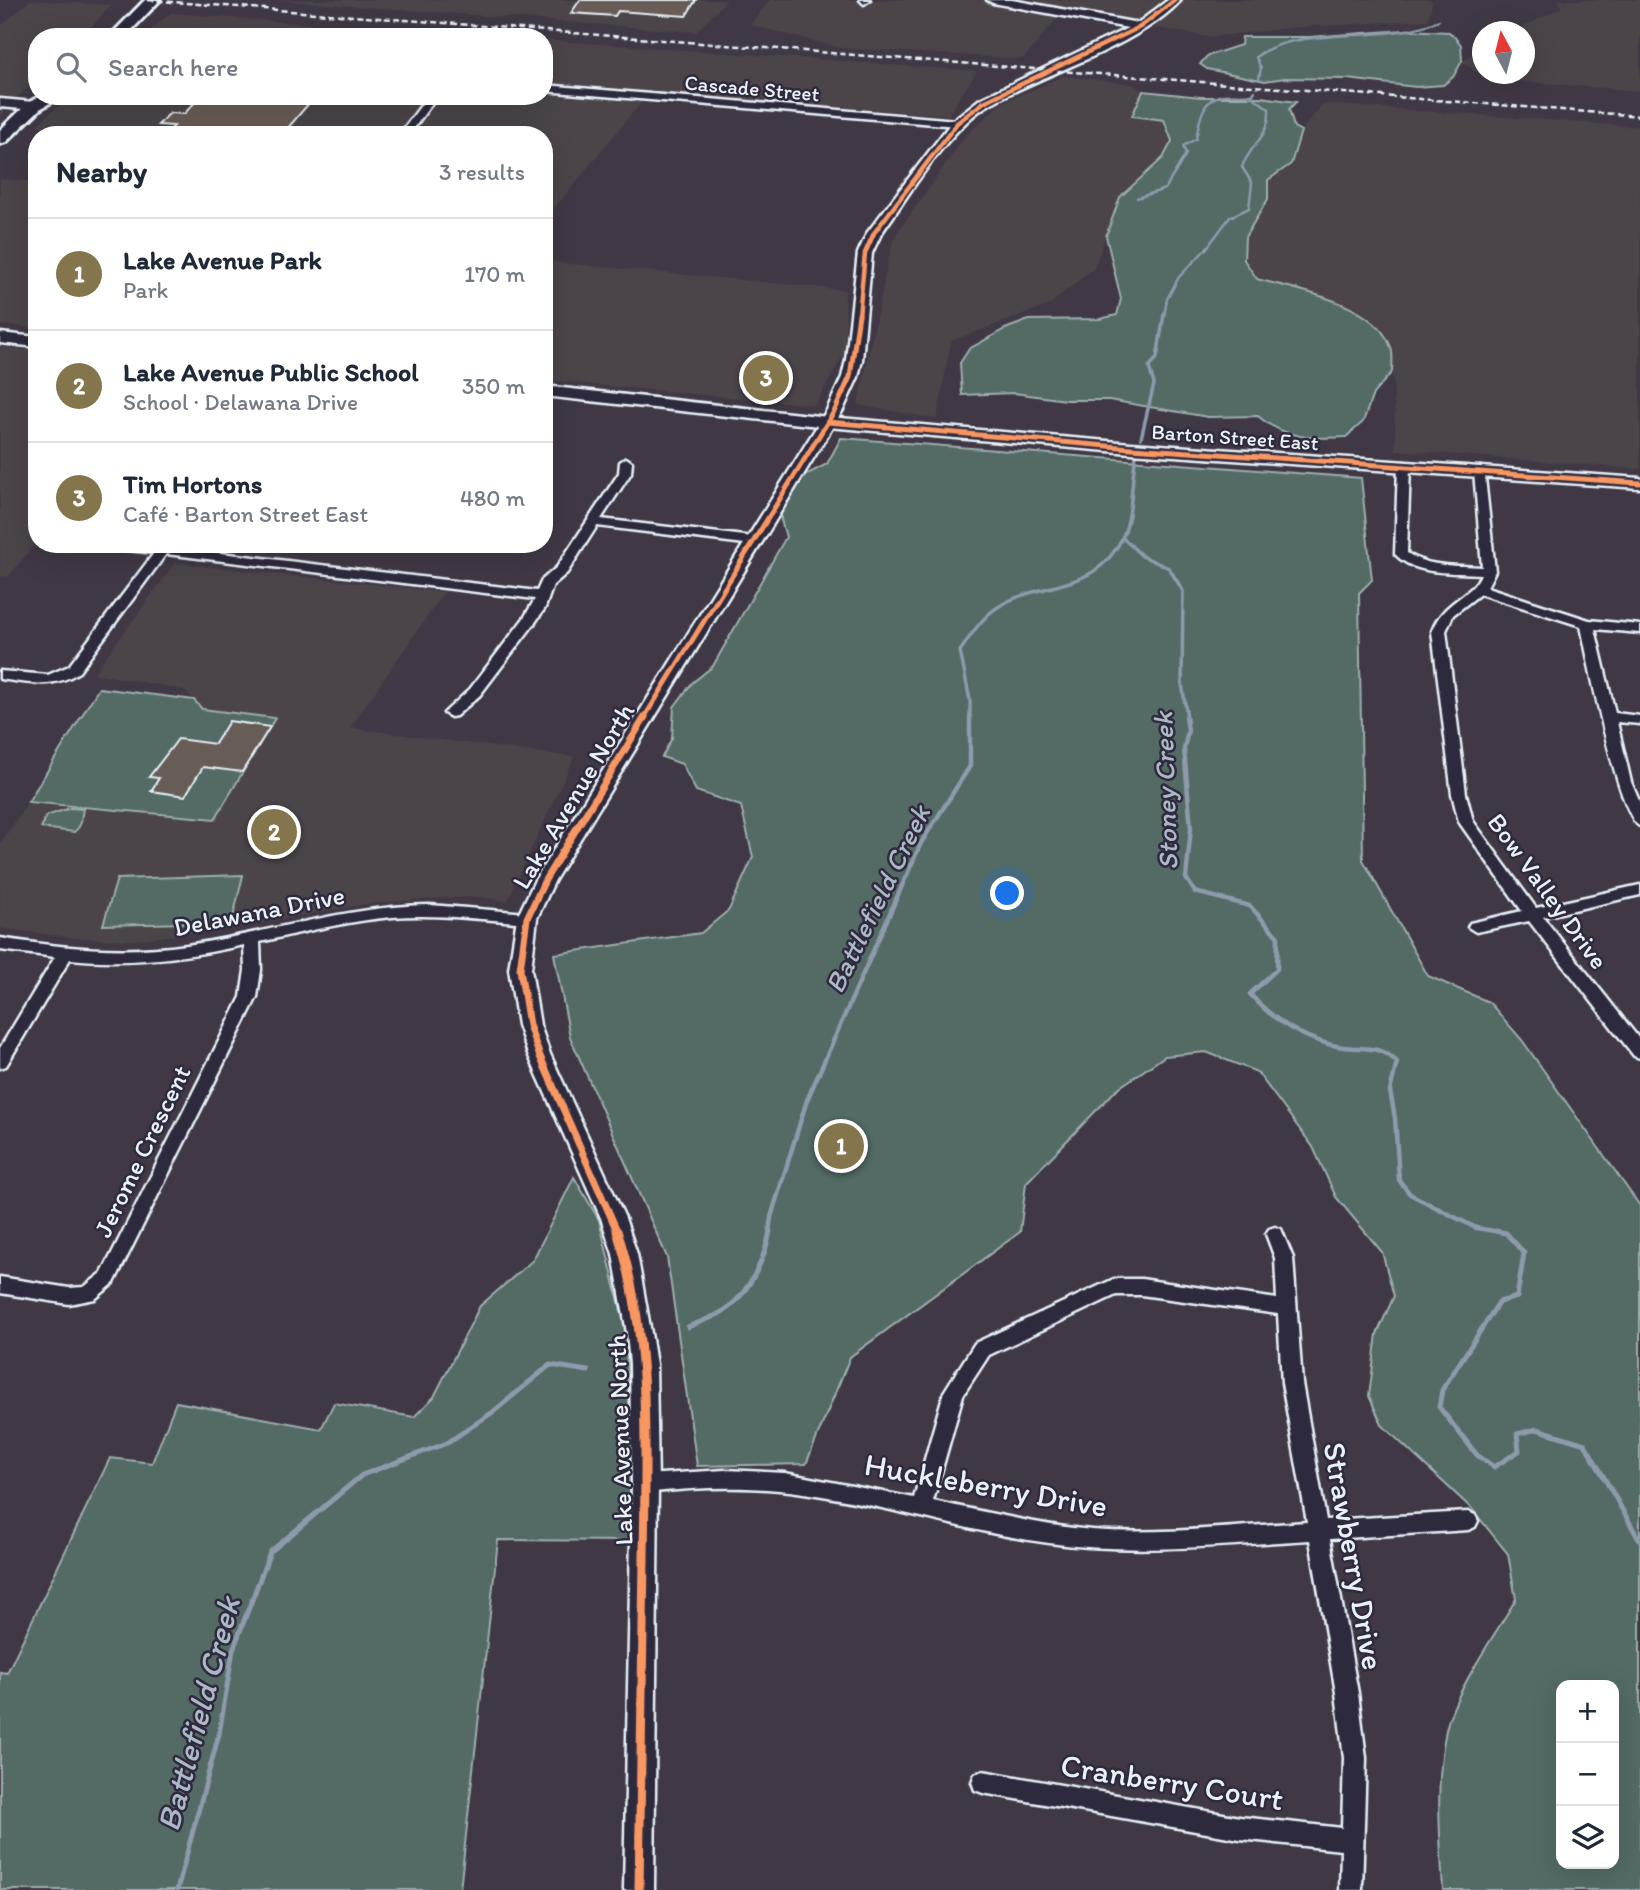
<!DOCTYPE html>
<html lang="en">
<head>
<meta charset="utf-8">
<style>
	:root { --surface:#fff; --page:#f6f6f7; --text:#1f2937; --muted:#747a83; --line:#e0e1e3; --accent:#84754c }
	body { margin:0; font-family:Itim,sans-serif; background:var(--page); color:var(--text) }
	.controls { position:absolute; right:21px; bottom:21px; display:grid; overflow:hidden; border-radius:14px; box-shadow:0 7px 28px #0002 }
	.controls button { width:63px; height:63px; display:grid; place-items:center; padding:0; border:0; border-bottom:2px solid var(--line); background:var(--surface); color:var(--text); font:35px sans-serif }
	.compass { position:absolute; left:1472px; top:21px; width:63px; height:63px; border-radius:50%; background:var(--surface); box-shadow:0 7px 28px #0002; rotate:353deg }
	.you { position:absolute; left:1008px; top:894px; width:24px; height:24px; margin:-18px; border:5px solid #fff; border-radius:50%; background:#1a73e8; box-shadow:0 0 0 10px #1a73e833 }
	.badge { display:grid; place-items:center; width:46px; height:46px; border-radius:50%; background:var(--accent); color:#fff; font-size:23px; font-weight:700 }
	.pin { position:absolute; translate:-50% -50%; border:4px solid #fff; box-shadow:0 2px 7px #0006 }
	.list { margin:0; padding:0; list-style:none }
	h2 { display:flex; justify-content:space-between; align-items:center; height:91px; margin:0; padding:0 28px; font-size:30px }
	h2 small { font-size:23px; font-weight:400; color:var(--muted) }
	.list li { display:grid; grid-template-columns:46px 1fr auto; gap:21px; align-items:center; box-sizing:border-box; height:112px; padding:0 28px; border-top:2px solid var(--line) }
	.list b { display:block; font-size:26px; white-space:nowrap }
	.list p { margin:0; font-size:23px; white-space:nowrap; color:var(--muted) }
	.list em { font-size:23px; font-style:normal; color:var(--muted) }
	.icon { flex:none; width:38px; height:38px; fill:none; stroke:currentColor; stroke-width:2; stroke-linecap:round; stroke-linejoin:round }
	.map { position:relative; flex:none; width:1640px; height:1890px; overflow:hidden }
	.search { position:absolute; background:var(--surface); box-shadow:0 7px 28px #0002; left:28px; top:28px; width:525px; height:77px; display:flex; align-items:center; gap:18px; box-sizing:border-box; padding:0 24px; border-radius:28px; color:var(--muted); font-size:26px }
	.panel { position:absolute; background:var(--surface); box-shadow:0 7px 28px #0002; left:28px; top:126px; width:525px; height:427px; border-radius:28px }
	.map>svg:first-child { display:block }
</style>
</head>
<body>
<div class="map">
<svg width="1640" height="1890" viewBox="0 0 1640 1890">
	<rect width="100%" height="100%" fill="#403945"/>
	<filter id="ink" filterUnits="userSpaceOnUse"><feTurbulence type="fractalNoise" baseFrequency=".0143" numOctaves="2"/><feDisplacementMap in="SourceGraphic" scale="14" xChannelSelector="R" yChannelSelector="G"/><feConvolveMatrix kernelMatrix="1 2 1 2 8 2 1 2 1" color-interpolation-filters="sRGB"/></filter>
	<g filter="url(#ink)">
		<!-- built -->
		<path fill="#4c444a" d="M30 0 112 5 81 37H37V80L6 108 0 121V27Z
			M275 0H727L696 32Z
			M770 0H1433L1428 20 1298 27 1209 37 1063 11 1023 59 841 48 750 25Z
			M1558 0H1640V91L1484 78 1462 61 1482 50V74H1524V32L1516 31 1562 7Z
			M171 13 371 29 488 37H142Z
			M544 40 977 71 948 115 648 94 544 221V135H138L35 126 71 96H544Z
			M1064 76 1132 84 1143 91 1137 101 1165 120 1172 141 1163 158 1120 197 1094 268 1049 305 951 341 937 419 858 405 893 239 967 134 1003 102Z
			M1323 104 1640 127V469L1396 450 1392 348 1286 287 1257 279 1244 260 1245 237 1268 199V180L1291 164 1301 131Z
			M0 179 37 182V328L0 325Z
			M550 262 845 290 846 350 815 405 544 380V269Z
			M0 347 37 351V541L8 577 0 576Z
			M175 563 444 592 350 728 574 757 507 901 481 897 442 898 366 904 219 930 132 940 76 938 0 928V844L28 802 215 819 274 718 202 709 185 690 94 673Z"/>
		<!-- green -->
		<path fill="#536a65" stroke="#9eaeae" stroke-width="2" fill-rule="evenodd" d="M1405 30 1449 32 1456 38 1461 45 1462 61 1453 77 1443 85 1416 87 1347 79 1285 78 1265 81 1207 69 1200 64 1207 56 1241 45 1242 37H1309Z
			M1143 91 1201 97H1261L1296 102 1289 109 1294 127 1301 131 1291 164 1268 180V199L1245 237 1244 260 1257 279C1297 290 1373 302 1390 345 1394 352 1392 363 1392 372L1373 394 1363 422 1346 437C1314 439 1284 439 1258 416L1208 417 1109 400H1066L1014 393 962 395 960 363 969 349 1005 329 1029 320 1100 319 1117 315 1121 299 1106 236 1120 197 1163 158 1172 141 1164 120 1132 116Z
			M841 438 1361 478 1372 580 1359 593 1363 860 1428 976 1489 1002 1522 1040 1640 1206V1890H1443C1440 1837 1435 1783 1446 1730 1454 1693 1496 1633 1516 1599L1508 1554 1472 1509 1382 1425 1369 1396 1377 1334 1394 1296 1382 1252 1336 1197 1313 1147 1257 1072 1206 1052 1165 1056 1117 1089 1026 1183 1020 1232 850 1357 806 1464 697 1466 667 1257 570 1037 554 954 701 933 729 910 753 857 741 806 696 791 682 764 662 757 672 738 674 707 692 683 713 666 786 537 781 520V499L796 480 827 464ZM1561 1685H1614V1864H1561Z
			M99 688 194 700 202 709 275 718 215 819 28 802Z
			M70 808 83 809C81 818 83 825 74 832L41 828 46 816Z
			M243 875 232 922 103 925 117 879Z
			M574 1177 599 1220 626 1331 632 1541 498 1540 460 1890H0V1672L7 1673 110 1458 152 1463 176 1402 321 1429 334 1403 414 1417 434 1397 480 1306 533 1260Z"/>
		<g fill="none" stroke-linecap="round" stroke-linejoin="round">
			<!-- stream-far3 -->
			<path stroke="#8d9bac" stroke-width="2.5" d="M1259 78 1261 68 1256 57C1297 24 1389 45 1439 20
				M1137 198 1165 189 1186 154 1183 146 1196 139C1199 122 1202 97 1224 95 1233 94 1242 96 1252 94
				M1164 316 1167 299 1179 277 1206 249 1230 217 1249 208 1252 183 1242 167C1251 143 1270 138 1269 109L1252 96 1255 91"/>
			<!-- stream-far2 -->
			<path stroke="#8d9bac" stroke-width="3.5" d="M1141 438 1154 384 1149 367 1157 358 1164 314
				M1123 538 1142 556 1169 568 1183 591 1182 683 1187 718
				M970 718V700L960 651C971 635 982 617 998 607 1041 579 1093 595 1121 540 1134 515 1130 483 1136 456"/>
			<!-- stream-far1 -->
			<path stroke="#8d9bac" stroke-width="4.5" d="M1186 717 1188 730 1184 749 1191 828 1186 878 1195 892 1250 906 1278 937 1277 969 1250 994C1273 1020 1302 1039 1337 1046 1362 1051 1375 1042 1397 1062L1390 1091 1395 1118 1399 1180 1410 1194 1476 1228 1506 1233
				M769 1233 771 1217 807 1100 921 843 970 766V717"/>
			<!-- stream -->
			<path stroke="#8d9bac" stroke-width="5" d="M1496 1231 1506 1233 1524 1253 1517 1297 1499 1302 1442 1390 1439 1407 1477 1455 1494 1467 1519 1451 1517 1434 1537 1429 1585 1444 1640 1541
				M688 1327C701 1321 717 1317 728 1308 750 1291 765 1258 770 1231
				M177 1890 219 1734 233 1650 270 1552 362 1475 447 1443 493 1412 550 1365 588 1371"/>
		</g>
		<!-- building -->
		<path fill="#685c57" stroke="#e8f1f8" stroke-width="2" d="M580 0H696L686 16 618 11 615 16 571 13Z
			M315 96 282 135 241 132 238 135H187L168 133 174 126 158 125 170 113 184 114 200 97Z
			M229 721 270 727 242 772 203 767 185 796 151 791 159 778 149 777 178 739 215 744Z"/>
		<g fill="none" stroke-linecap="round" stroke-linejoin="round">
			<!-- minor casing -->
			<g stroke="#e8f1f8" stroke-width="5">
				<path id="minor" d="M860 0H870L864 4Z
					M544 85 957 120 962 123 957 126 544 91Z
					M428 96H437L409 135H399Z
					M626 458 632 462 631 473 601 519 753 537 759 541 753 545 597 526 567 573 553 585 545 608 534 624 480 695 456 716 451 717 444 713 470 689 524 618 535 599 166 554 79 672C54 689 28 683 0 679V671L48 675 69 666 154 553 111 548 105 544 163 546 537 591 542 580 557 567 619 473 620 462Z
					M1404 462 1410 466 1407 553C1429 568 1457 565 1482 567L1474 471 1480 467 1484 468 1495 571 1487 587 1589 620 1640 625V633L1595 629 1615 713 1640 716V724L1617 722 1631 782 1640 803V826C1619 820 1587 655 1581 626L1480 594 1453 615 1446 631 1466 794 1473 821 1536 908 1640 885V895L1543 917 1640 1040V1058L1634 1056 1529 921 1476 932 1468 927 1470 923 1522 911 1459 822 1452 794 1432 631C1443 600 1471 598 1481 574 1454 572 1415 576 1395 554L1398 466Z
					M430 905 527 913 535 918 527 923C482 919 437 914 392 917 348 921 304 932 260 942L261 970 257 997 114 1283 95 1299 69 1304 0 1293V1277L69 1288 84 1287 102 1273 241 997 245 970 244 945C186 958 129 965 70 959L6 1066 0 1068V1048L55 957 0 950V938C63 948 124 954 187 945 269 933 347 906 430 905Z
					M1275 1227 1281 1229 1293 1258 1302 1383 1326 1520 1468 1512 1475 1515 1478 1521 1475 1527 1468 1530 1330 1539 1358 1693 1366 1758 1362 1890H1340L1341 1850 1240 1839 983 1793 975 1790 972 1782 975 1774 983 1771 1240 1817 1342 1828 1344 1758 1336 1693 1310 1540C1223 1545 1136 1555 1049 1543 967 1532 887 1505 804 1493 752 1485 698 1487 645 1493L638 1490 635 1484 638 1478 645 1475 725 1470 785 1473 914 1498 944 1392 975 1343 1114 1279H1141L1277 1299 1275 1258 1266 1234 1269 1229ZM1116 1295H1141L1278 1314 1282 1383 1307 1522C1236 1526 1163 1535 1092 1530 1038 1525 986 1512 933 1501L963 1395 989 1355Z"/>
			</g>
			<!-- tertiary casing -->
			<g stroke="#e8f1f8" stroke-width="5">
				<path id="tertiary" d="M987 0H1012L1138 23 1168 0H1181C1138 47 1046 72 990 104 949 127 909 195 881 234L872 253 862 360 858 377 843 410 555 880 537 918 531 969 540 1025 550 1054 625 1218 637 1254 651 1333 656 1364 658 1484 654 1890H624L632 1484 630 1364 627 1333 613 1254 601 1218 528 1054 518 1025 509 969 517 918 535 880 827 410 842 377 846 360 858 253 867 233 953 120 980 99 1128 28 993 3Z
					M0 99 34 102 40 106 34 110 0 107Z"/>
			</g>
			<!-- secondary casing -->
			<g stroke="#e8f1f8" stroke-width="5">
				<path id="secondary" d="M0 333 37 337V347L0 343Z
					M544 386 828 417 1131 443 1640 478V488L1131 453 828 427 544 396Z"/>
			</g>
			<!-- primary casing -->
			<g stroke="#e8f1f8" stroke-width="6">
				<path id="primary" d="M145 0H160L125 37H109Z
					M41 96H61L40 109 6 142 0 144V130L28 103Z"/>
			</g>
			<!-- minor -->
			<use href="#minor" fill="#2f2a3d" fill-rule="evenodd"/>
			<!-- tertiary -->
			<use href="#tertiary" fill="#2f2a3d" fill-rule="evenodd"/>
			<!-- secondary -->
			<use href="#secondary" fill="#2f2a3d" fill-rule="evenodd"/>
			<!-- primary -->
			<use href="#primary" fill="#2f2a3d" fill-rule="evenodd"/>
			<!-- rail -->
			<path stroke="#e8f1f8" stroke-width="2.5" stroke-dasharray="6 3.5" stroke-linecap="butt" d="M148 0 1640 116"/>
			<!-- cycleway-far3 casing -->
			<g stroke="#2f2a3d" stroke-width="7">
				<path id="cycleway-far3" d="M859 316 865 253 874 233 957 123 984 102 1140 27 1175 0"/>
			</g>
			<!-- cycleway-far2 casing -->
			<g stroke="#2f2a3d" stroke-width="9">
				<path id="cycleway-far2" d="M828 422 1131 448 1640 483
					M644 718 835 410 850 377 859 314"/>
			</g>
			<!-- cycleway-far1 casing -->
			<g stroke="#2f2a3d" stroke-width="11">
				<path id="cycleway-far1" d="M618 1233 539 1054 529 1025 520 969 527 918 545 880 645 717"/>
			</g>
			<!-- cycleway casing -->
			<g stroke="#2f2a3d" stroke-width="13">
				<path id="cycleway" d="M617 1231C652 1336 645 1451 644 1559 642 1670 641 1780 639 1890"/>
			</g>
			<!-- cycleway-far3 -->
			<use href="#cycleway-far3" stroke="#f99763" stroke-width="4.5"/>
			<!-- cycleway-far2 -->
			<use href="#cycleway-far2" stroke="#f99763" stroke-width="5"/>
			<!-- cycleway-far1 -->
			<use href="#cycleway-far1" stroke="#f99763" stroke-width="7"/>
			<!-- cycleway -->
			<use href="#cycleway" stroke="#f99763" stroke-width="9"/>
		</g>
	</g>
	<g text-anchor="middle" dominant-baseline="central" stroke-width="5" stroke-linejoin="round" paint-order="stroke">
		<!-- far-street labels -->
		<g font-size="21" fill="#e8f1f8" stroke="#2f2a3d">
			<text transform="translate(752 88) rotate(5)">Cascade Street</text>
			<text transform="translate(1235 437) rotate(4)">Barton Street East</text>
		</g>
		<!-- street labels -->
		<g font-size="26" fill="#e8f1f8" stroke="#2f2a3d">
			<text transform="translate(573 796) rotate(-59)">Lake Avenue North</text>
			<text transform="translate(1548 891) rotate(54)">Bow Valley Drive</text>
			<text transform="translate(259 911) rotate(-11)">Delawana Drive</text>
			<text transform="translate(142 1151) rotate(-64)">Jerome Crescent</text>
			<text transform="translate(620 1440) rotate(-92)">Lake Avenue North</text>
		</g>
		<!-- water labels -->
		<g font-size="28" font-style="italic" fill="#abb8c6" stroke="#2f2a3d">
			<text transform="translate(1165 791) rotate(-92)">Stoney Creek</text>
			<text transform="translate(877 899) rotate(-64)">Battlefield Creek</text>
		</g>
		<!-- near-street labels -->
		<g font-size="32" fill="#e8f1f8" stroke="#2f2a3d">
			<text transform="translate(986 1485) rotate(10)">Huckleberry Drive</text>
			<text transform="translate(1354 1556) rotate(80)">Strawberry Drive</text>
			<text transform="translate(1172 1782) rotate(9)">Cranberry Court</text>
		</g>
		<!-- near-water labels -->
		<g font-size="33" font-style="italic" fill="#abb8c6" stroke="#2f2a3d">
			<text transform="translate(198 1714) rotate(-75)">Battlefield Creek</text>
		</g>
	</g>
</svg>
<div class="controls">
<button>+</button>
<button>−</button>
<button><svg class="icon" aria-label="layers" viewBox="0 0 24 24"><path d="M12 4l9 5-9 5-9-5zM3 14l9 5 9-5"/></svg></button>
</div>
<svg class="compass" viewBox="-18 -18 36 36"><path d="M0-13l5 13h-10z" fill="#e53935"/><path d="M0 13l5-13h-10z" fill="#747a83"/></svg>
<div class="you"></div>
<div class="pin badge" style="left:841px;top:1146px">1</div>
<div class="pin badge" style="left:274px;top:832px">2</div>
<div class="pin badge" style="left:766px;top:378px">3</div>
<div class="search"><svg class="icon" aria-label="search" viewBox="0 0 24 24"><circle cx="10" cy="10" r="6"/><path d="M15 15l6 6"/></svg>Search here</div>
<section class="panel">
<h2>Nearby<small>3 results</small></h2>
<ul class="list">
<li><span class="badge">1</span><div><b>Lake Avenue Park</b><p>Park</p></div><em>170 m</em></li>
<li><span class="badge">2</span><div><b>Lake Avenue Public School</b><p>School · Delawana Drive</p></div><em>350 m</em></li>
<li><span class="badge">3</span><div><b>Tim Hortons</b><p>Café · Barton Street East</p></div><em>480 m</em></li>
</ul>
</section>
</div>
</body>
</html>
